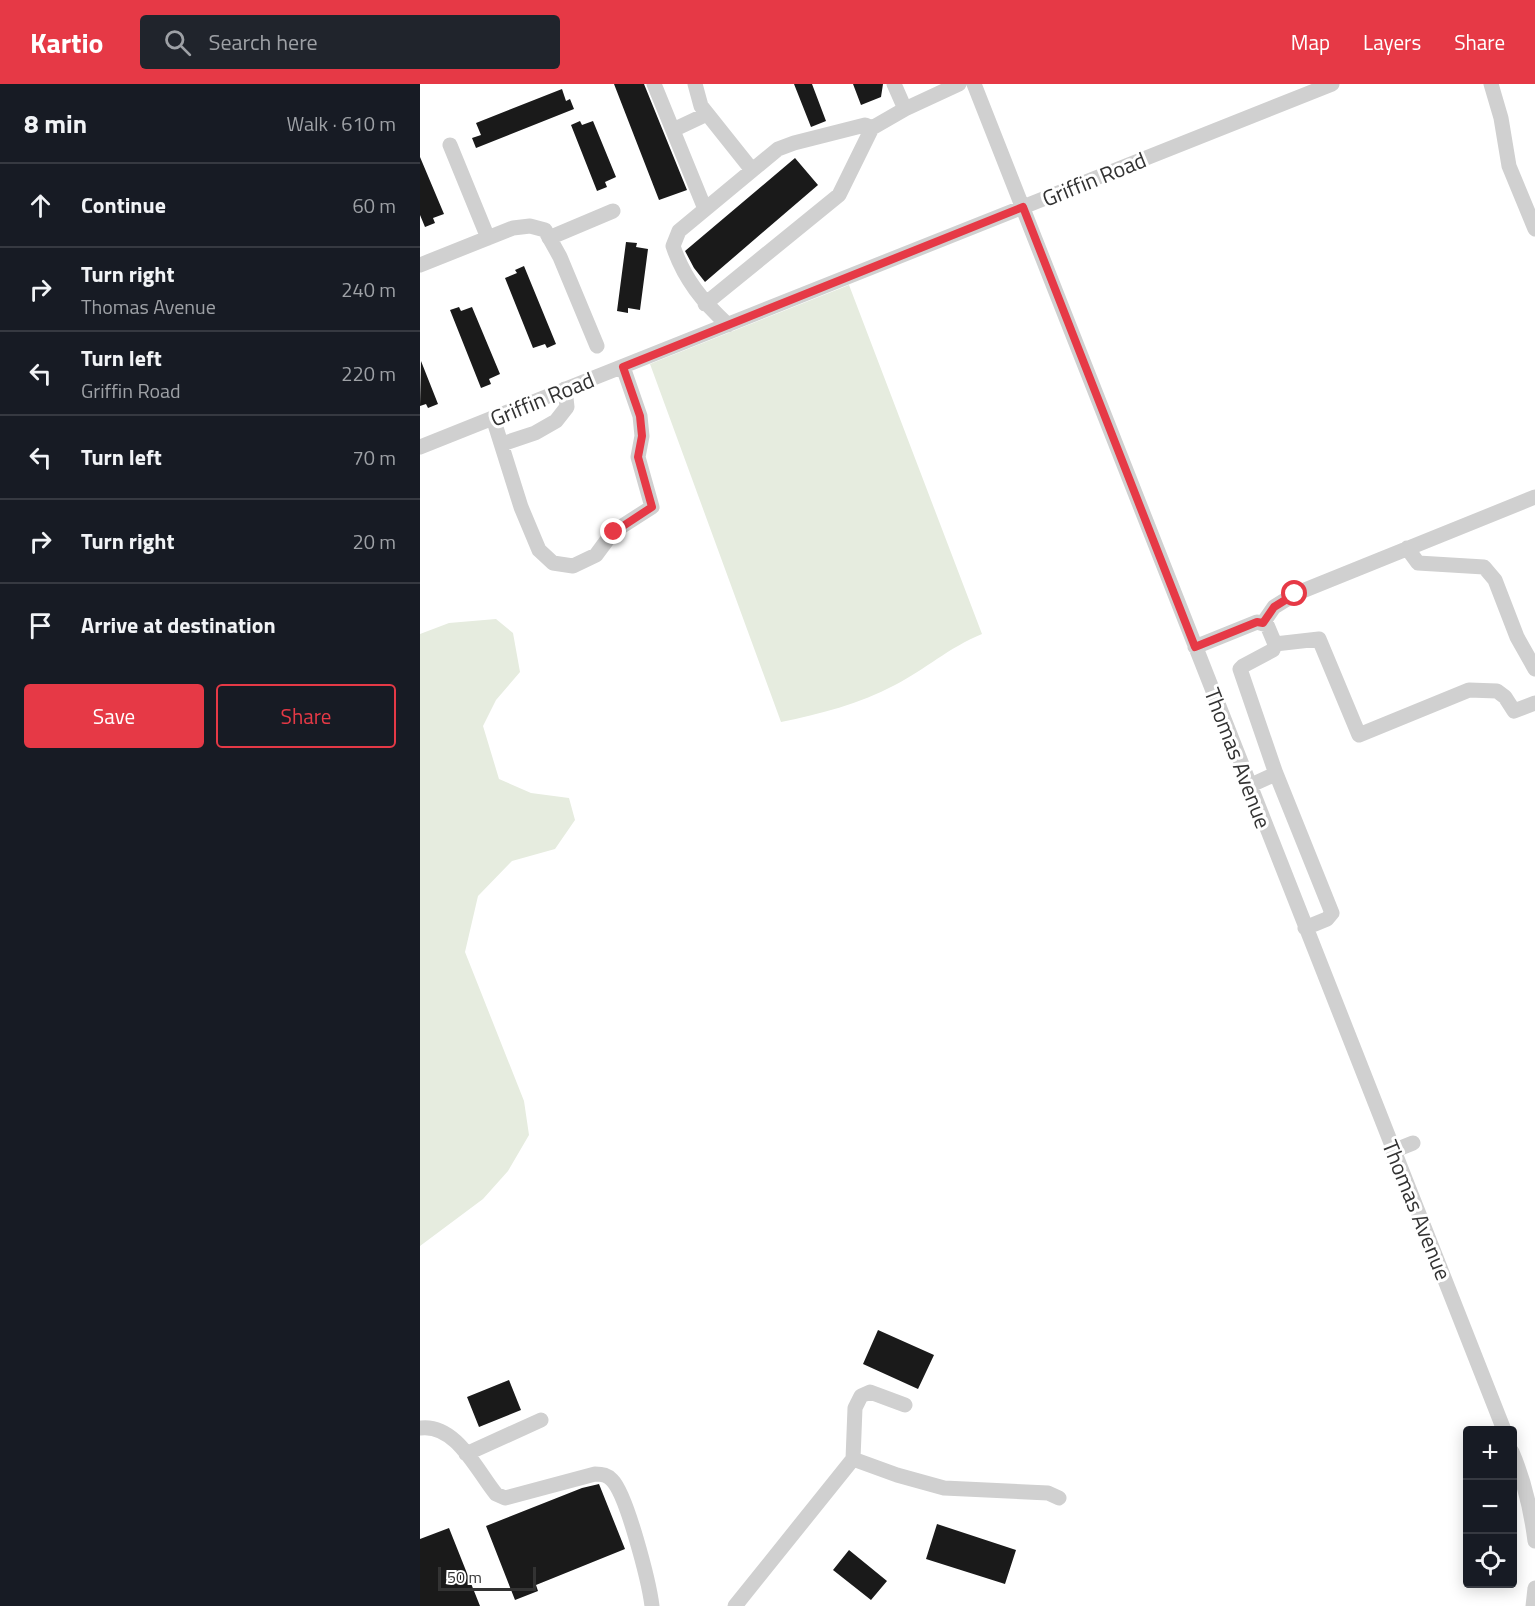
<!DOCTYPE html>
<html lang="en">
<head>
<meta charset="utf-8">
<style>
	:root { --surface:#171b24; --page:#20242c; --text:#f1f3f6; --muted:#9ea1a6; --line:#363941; --accent:#e63946 }
	body { margin:0; font-family:"Titillium Web",sans-serif; background:var(--page); color:var(--text) }
	.controls { position:absolute; right:18px; bottom:18px; display:grid; overflow:hidden; border-radius:6px; box-shadow:0 3px 15px #0003 }
	.controls button { width:54px; height:54px; display:grid; place-items:center; padding:0; border:0; border-bottom:2px solid var(--line); background:var(--surface); color:var(--text); font:30px sans-serif }
	.scale { position:absolute; left:18px; bottom:15px; width:98px; box-sizing:border-box; padding-left:6px; border:3px solid #333; border-top:0; font-size:16px; line-height:21px; white-space:nowrap; color:#333; -webkit-text-stroke:4px #fff; paint-order:stroke }
	.stop { position:absolute; width:18px; height:18px; margin:-14px; border:4px solid #e63946; border-radius:50%; background:#fff }
	.stop.end { background:#e63946; border-color:#fff; box-shadow:0 2px 6px #0008 }
	.list { margin:0; padding:0; list-style:none }
	h2 { display:flex; justify-content:space-between; align-items:center; height:78px; margin:0; padding:0 24px; font-size:26px }
	h2 small { font-size:20px; font-weight:400; color:var(--muted) }
	.list li { display:grid; grid-template-columns:39px 1fr auto; gap:18px; align-items:center; box-sizing:border-box; height:84px; padding:0 24px; border-top:2px solid var(--line) }
	.list b { display:block; font-size:22px; white-space:nowrap }
	.list p { margin:0; font-size:20px; white-space:nowrap; color:var(--muted) }
	.list em { font-size:20px; font-style:normal; color:var(--muted) }
	.actions { display:flex; gap:12px; padding:18px 24px }
	.actions a { flex:1; padding:14px 0; border:2px solid var(--accent); border-radius:6px; text-align:center; font-size:21px; color:var(--accent) }
	.actions .main { background:var(--accent); color:#fff }
	.icon { flex:none; width:33px; height:33px; fill:none; stroke:currentColor; stroke-width:2; stroke-linecap:round; stroke-linejoin:round }
	.map { position:relative; flex:none; width:1115px; height:1522px; overflow:hidden }
	header { display:flex; align-items:center; gap:36px; box-sizing:border-box; height:84px; padding:0 30px; background:var(--accent); color:#fff }
	header strong { font-size:28px }
	nav { display:flex; gap:33px; margin-inline-start:auto; font-size:21px }
	.search { width:420px; height:54px; background:var(--page); display:flex; align-items:center; gap:15px; box-sizing:border-box; padding:0 21px; border-radius:6px; color:var(--muted); font-size:22px }
	main { display:flex }
	aside { flex:1; background:var(--surface) }
	.map>svg:first-child { display:block }
</style>
</head>
<body>
<header>
<strong>Kartio</strong>
<div class="search"><svg class="icon" aria-label="search" viewBox="0 0 24 24"><circle cx="10" cy="10" r="6"/><path d="M15 15l6 6"/></svg>Search here</div>
<nav><a>Map</a><a>Layers</a><a>Share</a></nav>
</header>
<main>
<aside>
<h2>8 min<small>Walk · 610 m</small></h2>
<ul class="list">
<li><svg class="icon" aria-label="ahead" viewBox="0 0 24 24"><path d="M12 20V5M6 11l6-6 6 6"/></svg><div><b>Continue</b></div><em>60 m</em></li>
<li><svg class="icon" aria-label="right" viewBox="0 0 24 24"><path d="M7 20v-9h11M14 6l5 5-5 5"/></svg><div><b>Turn right</b><p>Thomas Avenue</p></div><em>240 m</em></li>
<li><svg class="icon" aria-label="left" viewBox="0 0 24 24"><path d="M17 20v-9H6M10 6l-5 5 5 5"/></svg><div><b>Turn left</b><p>Griffin Road</p></div><em>220 m</em></li>
<li><svg class="icon" aria-label="left" viewBox="0 0 24 24"><path d="M17 20v-9H6M10 6l-5 5 5 5"/></svg><div><b>Turn left</b></div><em>70 m</em></li>
<li><svg class="icon" aria-label="right" viewBox="0 0 24 24"><path d="M7 20v-9h11M14 6l5 5-5 5"/></svg><div><b>Turn right</b></div><em>20 m</em></li>
<li><svg class="icon" aria-label="arrive" viewBox="0 0 24 24"><path d="M6 21V4h12l-3 4 3 4H6"/></svg><div><b>Arrive at destination</b></div></li>
</ul>
<div class="actions"><a class="main">Save</a><a>Share</a></div>
</aside>
<div class="map">
<svg width="1115" height="1522" viewBox="0 0 1115 1522">
	<rect width="100%" height="100%" fill="#fff"/>
	<!-- green -->
	<path fill="#e6ecdf" d="M429 201 562 550C528 564 506 585 475 601 439 620 400 630 361 638L230 280Z
		M76 535 93 549 100 588 76 616 63 642 79 695 111 709 149 714 155 736 135 765 92 777 58 812 45 868 104 1017 109 1051 88 1087 63 1115 0 1162V550L29 539Z"/>
	<!-- building -->
	<path fill="#1a1a1a" d="M194 0H224L267 106 239 116Z
		M374 0H392L406 37 391 43Z
		M433 0H463L461 13 441 21Z
		M142 5 146 17 150 15 154 25 56 64 52 54 61 51 56 39Z
		M160 37 162 41 173 37 196 93 185 98 187 103 177 107 151 41Z
		M0 73 24 130 13 134 15 139 5 143 0 131Z
		M375 74 398 101 285 198 274 184 265 167Z
		M206 158 217 159 216 163 228 165 220 226 208 224V229L197 227Z
		M104 182 136 260 127 264 125 260 113 264 85 194 97 189 95 186Z
		M39 223 41 227 52 223 80 290 69 295 71 300 61 304 30 226Z
		M1 277 18 320 8 324 6 320 0 322Z
		M458 1246 514 1271 498 1305 443 1280Z
		M89 1296 101 1326 59 1343 47 1313Z
		M179 1400 205 1465 116 1501 118 1507 95 1516 66 1442 162 1404Z
		M517 1440 596 1466 585 1500 506 1475Z
		M29 1444 60 1522H0V1455Z
		M429 1466 467 1497 451 1516 413 1486Z"/>
	<g fill="none" stroke-linecap="round" stroke-linejoin="round">
		<!-- minor -->
		<path stroke="#d0d0d0" stroke-width="15" d="M234 0 285 125
			M275 0 281 22 332 86
			M474 0 485 25
			M554 0 1084 1346
			M1071 0 1081 34 1089 82 1115 145
			M253 46 287 30
			M30 61 68 154
			M129 154 193 127
			M0 181 93 144 110 142 125 146 140 173 177 262
			M285 220 419 111 452 44
			M308 241C283 218 264 195 253 162L259 147 358 65 374 59 445 41 452 44 485 25 539 0
			M73 334 101 423 119 466 133 479 153 482 176 471 193 448 232 423 218 373 222 352 220 332 203 283
			M82 360 115 349 136 337 147 323 145 305
			M0 363 912 0
			M987 464 998 479 1064 483 1075 496 1097 553 1115 585
			M843 539 854 523 875 510 1115 413
			M855 560 899 555 939 651 1049 606 1077 607 1085 613 1094 627 1115 619
			M775 563 837 538 847 541 855 560 853 566 823 582 820 585 855 687 853 691 829 702
			M855 687 912 829 907 835 885 844
			M973 1067 993 1059
			M0 1344C36 1339 57 1387 76 1410L85 1414 175 1390C183 1390 187 1391 192 1396 207 1411 229 1498 232 1522
			M1092 1368C1104 1396 1111 1426 1115 1457
			M46 1370 121 1336
			M433 1375 477 1391 524 1404 628 1409 639 1414
			M433 1375 435 1324 441 1312 450 1308 485 1321
			M315 1522 433 1375
			M1113 1522 1115 1504"/>
	</g>
	<g fill="none" stroke-linecap="round" stroke-linejoin="round">
		<!-- route -->
		<path stroke="#e63946" stroke-width="8" d="M194 448 232 423 218 373 222 352 220 332 203 283 603 123 775 563 837 538 843 539 854 523 875 510"/>
	</g>
	<g text-anchor="middle" dominant-baseline="central" stroke-width="6" stroke-linejoin="round" paint-order="stroke">
		<!-- street labels -->
		<g font-size="22" fill="#333" stroke="#fff">
			<text transform="translate(674 95) rotate(-22)">Griffin Road</text>
			<text transform="translate(122 315) rotate(-22)">Griffin Road</text>
			<text transform="translate(818 674) rotate(69)">Thomas Avenue</text>
			<text transform="translate(997 1126) rotate(68)">Thomas Avenue</text>
		</g>
	</g>
</svg>
<div class="controls">
<button>+</button>
<button>−</button>
<button><svg class="icon" aria-label="locate" viewBox="0 0 24 24"><circle cx="12" cy="12" r="6"/><path d="M12 2v4M12 18v4M2 12h4M18 12h4"/></svg></button>
</div>
<div class="scale">50 m</div>
<div class="stop" style="left:875px;top:510px"></div>
<div class="stop end" style="left:194px;top:448px"></div>
</div>
</main>
</body>
</html>
